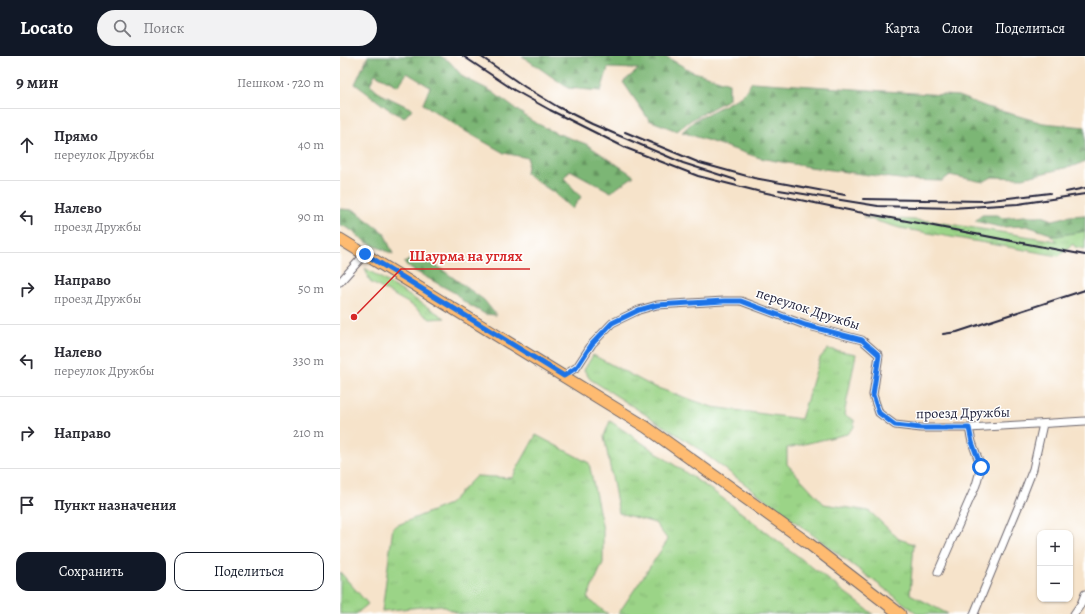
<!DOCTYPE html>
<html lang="ru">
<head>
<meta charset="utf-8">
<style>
	:root { --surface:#fff; --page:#f2f2f3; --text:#2b2b33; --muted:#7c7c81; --line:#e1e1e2; --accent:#111827 }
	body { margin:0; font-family:Alegreya,serif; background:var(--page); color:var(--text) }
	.controls { position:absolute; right:12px; bottom:12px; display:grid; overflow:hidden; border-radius:8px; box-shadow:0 1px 3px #0004 }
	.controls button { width:36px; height:36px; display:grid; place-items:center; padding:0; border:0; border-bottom:1px solid var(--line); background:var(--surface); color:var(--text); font:20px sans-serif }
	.stop { position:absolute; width:12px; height:12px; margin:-9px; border:3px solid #1a73e8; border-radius:50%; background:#fff }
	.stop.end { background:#1a73e8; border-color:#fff; box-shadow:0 1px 4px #0008 }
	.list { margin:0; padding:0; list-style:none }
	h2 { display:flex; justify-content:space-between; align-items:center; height:52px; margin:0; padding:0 16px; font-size:17px }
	h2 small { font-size:13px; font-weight:400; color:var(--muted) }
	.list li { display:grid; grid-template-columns:26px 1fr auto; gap:12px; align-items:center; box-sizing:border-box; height:72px; padding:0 16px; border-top:1px solid var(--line) }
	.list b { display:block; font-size:15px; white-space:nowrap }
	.list p { margin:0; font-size:13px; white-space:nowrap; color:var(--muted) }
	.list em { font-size:13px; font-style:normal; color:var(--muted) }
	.actions { display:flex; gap:8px; padding:12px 16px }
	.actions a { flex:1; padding:9px 0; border:1px solid var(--accent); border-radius:12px; text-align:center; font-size:14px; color:var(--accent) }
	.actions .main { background:var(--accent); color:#fff }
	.icon { flex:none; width:22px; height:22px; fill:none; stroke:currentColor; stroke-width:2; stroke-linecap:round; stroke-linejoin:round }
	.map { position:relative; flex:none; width:745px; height:558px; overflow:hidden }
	header { display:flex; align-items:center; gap:24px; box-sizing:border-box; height:56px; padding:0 20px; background:var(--accent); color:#fff }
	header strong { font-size:19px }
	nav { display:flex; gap:22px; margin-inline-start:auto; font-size:14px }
	.search { width:280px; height:36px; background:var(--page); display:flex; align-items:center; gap:10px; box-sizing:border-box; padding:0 14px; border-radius:22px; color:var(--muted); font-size:15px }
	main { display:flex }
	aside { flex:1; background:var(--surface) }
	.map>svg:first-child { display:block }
</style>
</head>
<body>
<header>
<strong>Locato</strong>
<div class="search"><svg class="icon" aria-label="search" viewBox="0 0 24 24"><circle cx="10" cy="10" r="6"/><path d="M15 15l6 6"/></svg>Поиск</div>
<nav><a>Карта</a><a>Слои</a><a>Поделиться</a></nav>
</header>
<main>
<aside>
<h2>9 мин<small>Пешком · 720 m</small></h2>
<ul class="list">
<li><svg class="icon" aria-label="ahead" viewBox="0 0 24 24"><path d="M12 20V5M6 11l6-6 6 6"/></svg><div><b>Прямо</b><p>переулок Дружбы</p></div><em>40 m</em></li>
<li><svg class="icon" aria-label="left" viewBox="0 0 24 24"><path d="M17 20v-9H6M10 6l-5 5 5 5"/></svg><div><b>Налево</b><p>проезд Дружбы</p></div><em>90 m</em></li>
<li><svg class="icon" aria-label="right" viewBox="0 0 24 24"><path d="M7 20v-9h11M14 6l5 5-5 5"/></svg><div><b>Направо</b><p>проезд Дружбы</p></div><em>50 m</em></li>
<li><svg class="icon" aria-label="left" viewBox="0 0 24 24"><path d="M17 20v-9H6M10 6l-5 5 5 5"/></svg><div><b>Налево</b><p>переулок Дружбы</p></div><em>330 m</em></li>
<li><svg class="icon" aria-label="right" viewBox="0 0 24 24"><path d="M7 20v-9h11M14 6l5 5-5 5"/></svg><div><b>Направо</b></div><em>210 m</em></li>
<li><svg class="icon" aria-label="arrive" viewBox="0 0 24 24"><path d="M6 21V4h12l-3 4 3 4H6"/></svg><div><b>Пункт назначения</b></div></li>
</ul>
<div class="actions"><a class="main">Сохранить</a><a>Поделиться</a></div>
</aside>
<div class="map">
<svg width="745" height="558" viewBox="0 0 745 558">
	<defs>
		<pattern id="grass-tufts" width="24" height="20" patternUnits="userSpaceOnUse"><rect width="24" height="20" fill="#9bd487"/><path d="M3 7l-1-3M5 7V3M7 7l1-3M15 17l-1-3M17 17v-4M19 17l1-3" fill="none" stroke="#85b675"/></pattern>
		<pattern id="forest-firs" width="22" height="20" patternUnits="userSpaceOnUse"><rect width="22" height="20" fill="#7cb674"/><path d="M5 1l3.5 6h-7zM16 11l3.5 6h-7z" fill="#659460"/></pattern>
	</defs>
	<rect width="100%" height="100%" fill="#fff"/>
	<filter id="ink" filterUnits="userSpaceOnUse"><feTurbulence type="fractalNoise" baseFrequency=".025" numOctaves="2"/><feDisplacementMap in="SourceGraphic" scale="8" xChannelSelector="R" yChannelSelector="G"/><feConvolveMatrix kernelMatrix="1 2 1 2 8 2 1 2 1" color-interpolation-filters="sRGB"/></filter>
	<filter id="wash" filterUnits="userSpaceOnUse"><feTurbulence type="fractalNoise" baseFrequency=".012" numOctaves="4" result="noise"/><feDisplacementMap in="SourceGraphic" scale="16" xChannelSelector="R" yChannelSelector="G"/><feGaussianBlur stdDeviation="0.9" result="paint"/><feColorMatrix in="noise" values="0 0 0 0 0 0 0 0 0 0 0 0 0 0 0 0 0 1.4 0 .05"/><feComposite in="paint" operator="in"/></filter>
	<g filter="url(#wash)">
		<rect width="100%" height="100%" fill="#f6e3ca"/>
		<!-- grass -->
		<path fill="url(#grass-tufts)" stroke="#5e7b61" d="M523 161 590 165 717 185 714 182 710 180 745 175V193L735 191 733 188 719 200 560 172Z
			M25 212 105 262 90 263 70 248 30 226Z
			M488 293 516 298 504 359 514 364V371L507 378 447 392V408L484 448 529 455 559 483 574 488 570 538 608 558H578L353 389 250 323 244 314 253 299 312 330 372 351 461 363 480 302Z
			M270 365 377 438 533 558H278L328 484 315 467 279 457 264 380Z
			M196 379 249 407 263 474V507L247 542 268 558H119L101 549 42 555 53 471 109 448 136 420 172 422Z
			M0 516 28 548 16 558H0Z"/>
		<!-- forest -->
		<path fill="url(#forest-firs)" stroke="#4f6c58" d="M28 0H100L109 5 123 21 151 35 192 65 216 77 246 88 294 120 271 136 230 114 224 122 241 141 232 153 213 136 186 118 188 102 164 97 125 75 83 48 90 31 67 17 58 30 35 18 30 28 41 38 72 53 64 62 47 52 15 28Z
			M182 0H325L351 15 389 27V43L351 64 337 75 309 64 283 26 299 13 268 12 261 35 228 32Z
			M412 26 618 40 647 51 703 67 745 71V105L737 109 683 122 652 121 643 126 610 119 602 125 567 124 469 111 420 102 342 76 355 64 402 40Z
			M0 153 14 154 44 177 53 198 26 186 8 172 0 169Z
			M642 159H658L662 162 684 160H702L713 164 730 160 745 159V175L716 180 687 170 660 171 635 165Z
			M74 201 82 202 97 210 144 244 156 259 145 258 124 246 115 237 73 214 64 207Z"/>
	</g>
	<g filter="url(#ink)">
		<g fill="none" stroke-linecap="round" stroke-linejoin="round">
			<!-- street casing -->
			<g stroke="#6c666d" stroke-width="9">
				<path id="street" d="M0 226 25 198
					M223 320 237 311 252 288 272 267 299 254 317 249 384 245H401L465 269 522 284 539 299 533 339 539 357 555 369 581 372H629L745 365
					M598 516 636 429 641 411 632 386 629 372
					M634 558 679 449 693 413 703 368
					M734 558 741 548 745 538"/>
			</g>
			<!-- primary casing -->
			<g stroke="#6c666d" stroke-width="13">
				<path id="primary" d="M0 183 306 371 468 487 560 558"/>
			</g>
			<!-- street -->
			<use href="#street" stroke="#fff" stroke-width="7"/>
			<!-- primary -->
			<use href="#primary" stroke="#febb71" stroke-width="11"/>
			<!-- rail -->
			<path stroke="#22223b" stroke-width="2" d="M123 0 174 34 210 54 286 92 358 120 417 135 518 156 583 168 745 199
				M140 0 185 31 218 51 252 68 343 107 396 124
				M285 76 360 107 414 122 505 139
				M439 134 538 150 611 152 678 148 745 138
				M726 136 745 132
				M523 143 643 145 710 137
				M603 278 617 276 745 234"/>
		</g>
	</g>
	<g fill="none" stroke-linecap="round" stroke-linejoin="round" filter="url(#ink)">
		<!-- route -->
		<path stroke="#1a73e8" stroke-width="5" d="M25 198 224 320 237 311 252 288 272 267 299 254 317 249 384 245H401L465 269 522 284 539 299 533 339 539 357 555 369 581 372H629L632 386 641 411"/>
	</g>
	<g text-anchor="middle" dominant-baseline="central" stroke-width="3" stroke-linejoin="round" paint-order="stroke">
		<!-- street labels -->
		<g font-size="14" fill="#22223b" stroke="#fff">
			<text transform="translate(468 253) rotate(18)">переулок Дружбы</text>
			<text transform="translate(623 357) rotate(-1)">проезд Дружбы</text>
		</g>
	</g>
	<!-- callouts -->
	<path fill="none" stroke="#d62828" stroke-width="1.5" d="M14 261L61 213H190"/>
	<circle fill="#d62828" stroke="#fff" stroke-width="1.5" cx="14" cy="261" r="4"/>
	<g font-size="15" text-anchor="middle" font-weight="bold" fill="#d62828" stroke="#fff" stroke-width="3" stroke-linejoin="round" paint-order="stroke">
		<text x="126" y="205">Шаурма на углях</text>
	</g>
</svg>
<div class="controls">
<button>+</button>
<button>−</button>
</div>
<div class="stop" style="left:641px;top:411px"></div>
<div class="stop end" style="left:25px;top:198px"></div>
</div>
</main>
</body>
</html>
